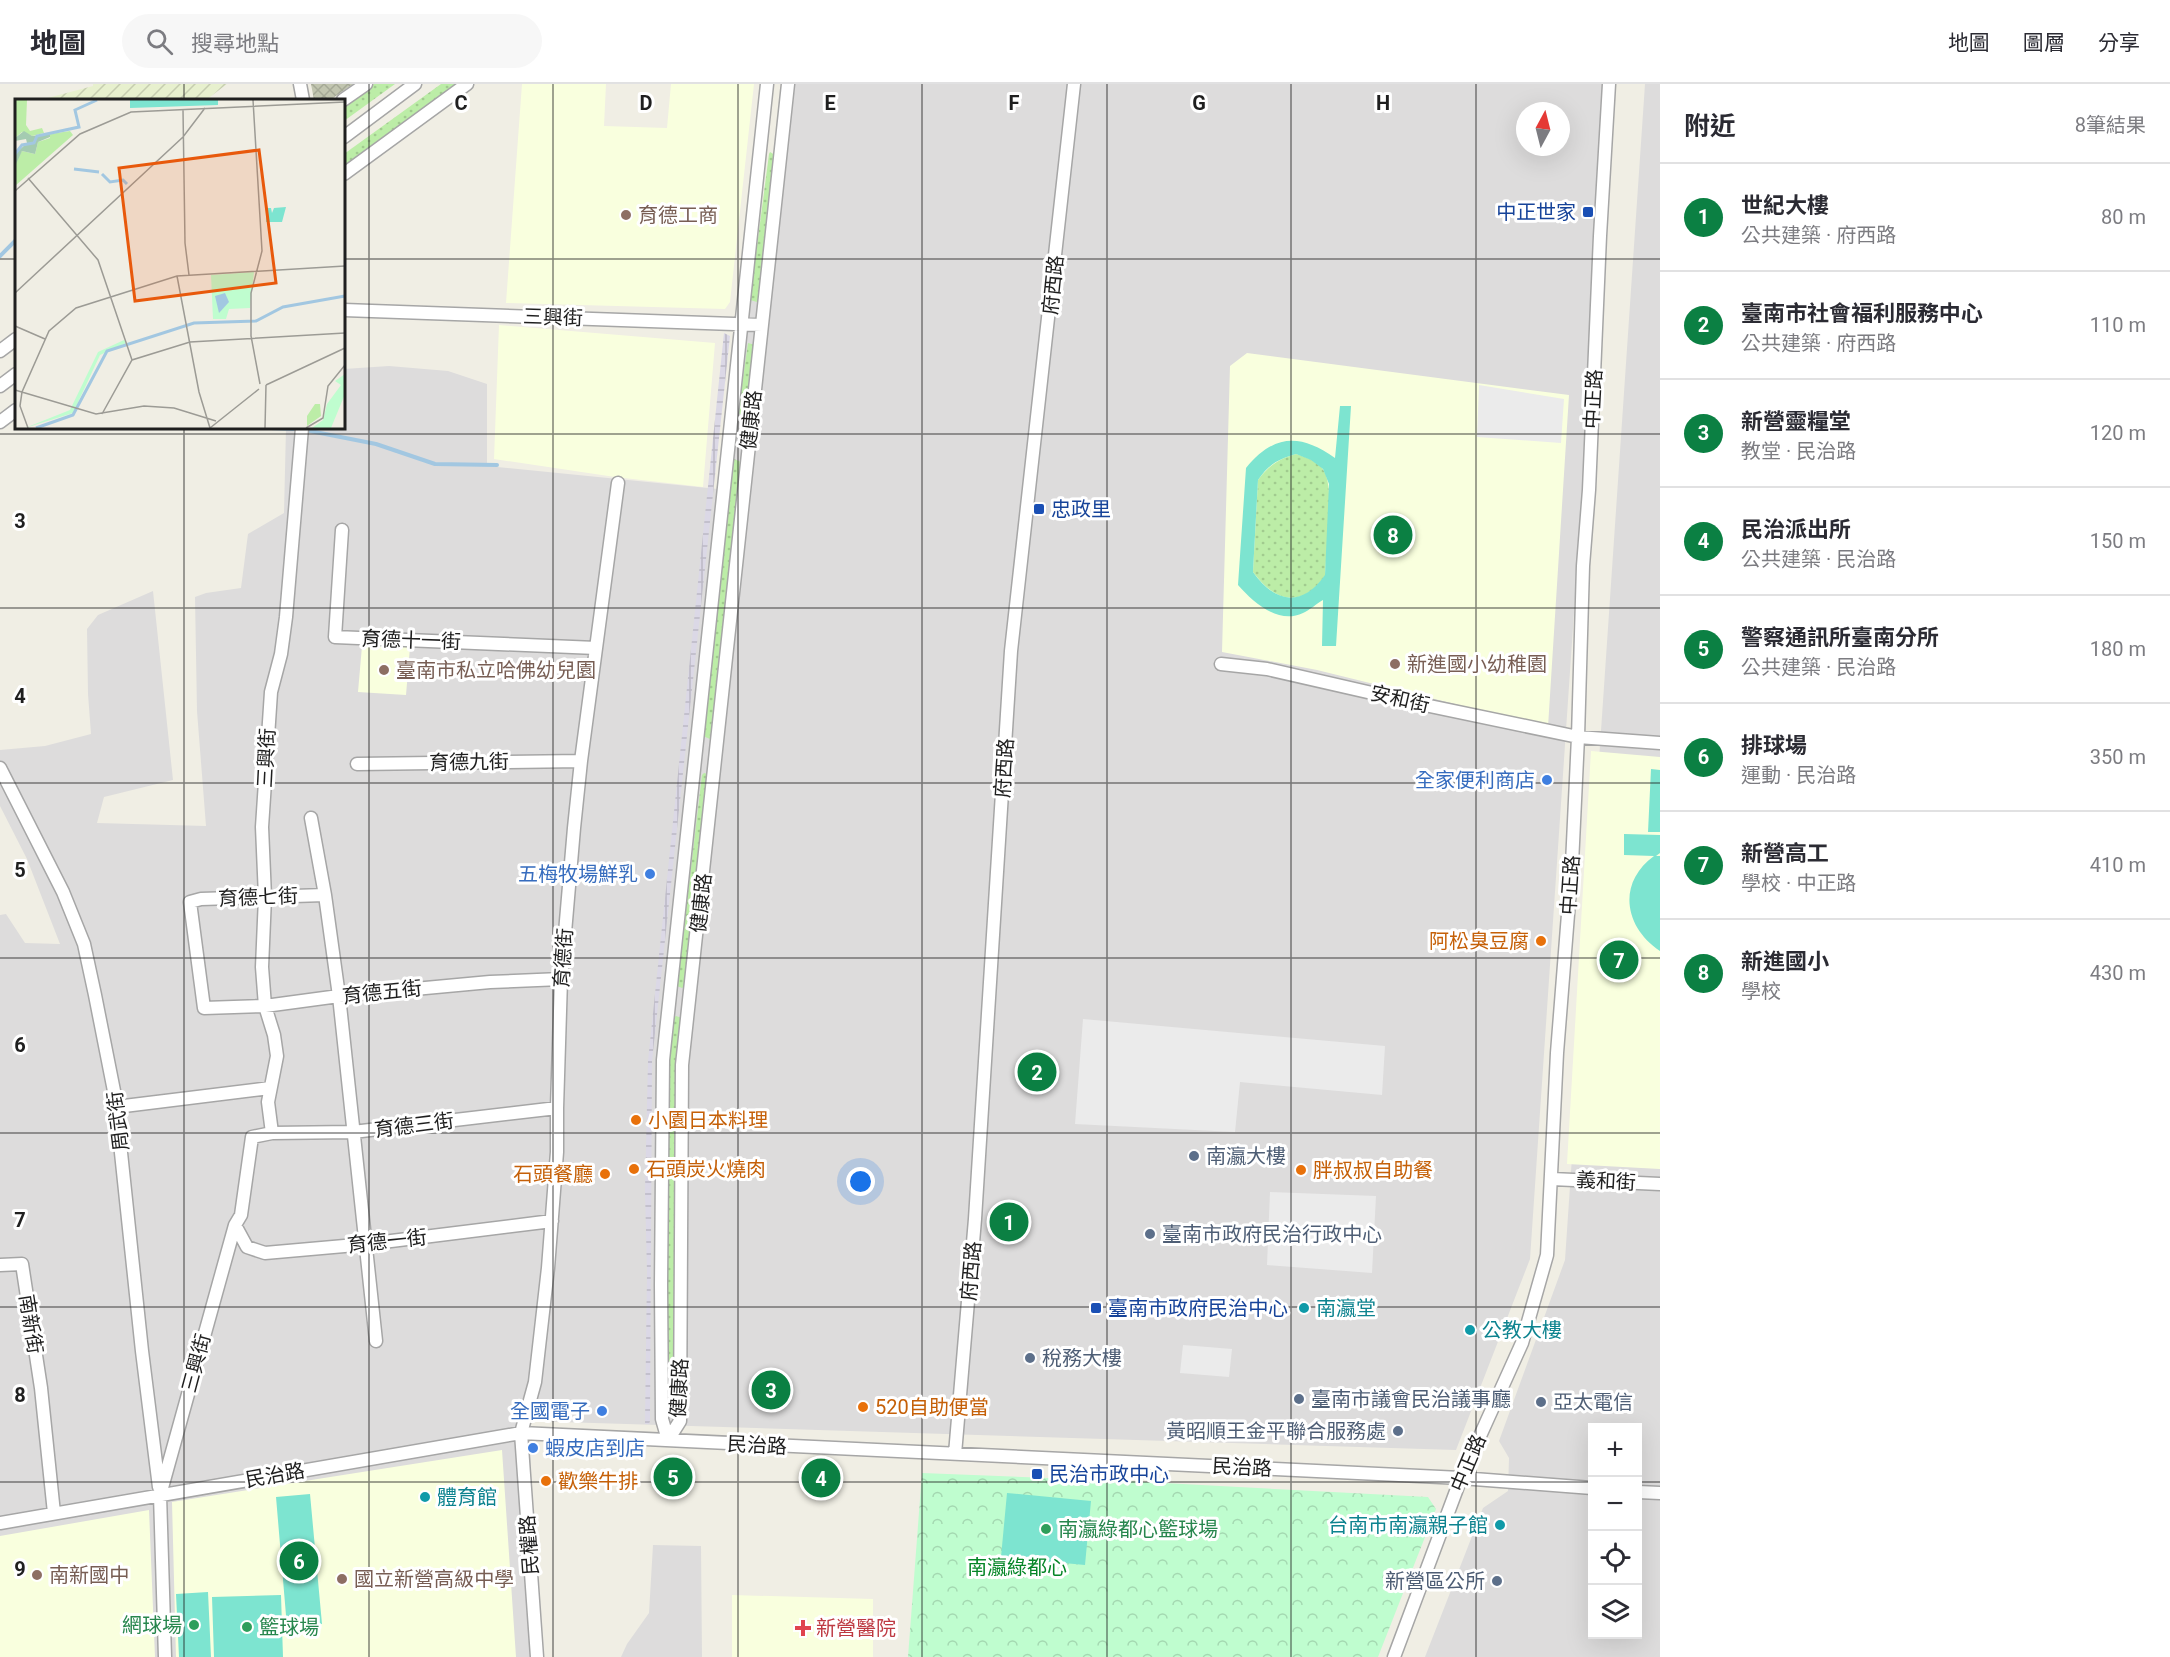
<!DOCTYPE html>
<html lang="zh-TW">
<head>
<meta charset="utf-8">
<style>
	:root { --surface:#fff; --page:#f7f7f7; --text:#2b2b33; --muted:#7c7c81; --line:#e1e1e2; --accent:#0b8043 }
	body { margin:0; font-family:Roboto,"Noto Sans TC",sans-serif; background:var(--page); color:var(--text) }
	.controls { position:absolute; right:18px; bottom:18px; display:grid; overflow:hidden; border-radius:0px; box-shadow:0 6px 24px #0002 }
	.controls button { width:54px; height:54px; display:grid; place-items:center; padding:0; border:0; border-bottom:2px solid var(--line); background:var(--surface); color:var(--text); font:30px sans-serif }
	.compass { position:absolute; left:1516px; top:18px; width:54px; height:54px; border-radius:50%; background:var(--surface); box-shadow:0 6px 24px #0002; rotate:7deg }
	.you { position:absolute; left:861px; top:1098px; width:21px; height:21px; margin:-15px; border:4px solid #fff; border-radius:50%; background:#1a73e8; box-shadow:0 0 0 9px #1a73e833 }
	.badge { display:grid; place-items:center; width:39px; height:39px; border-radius:50%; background:var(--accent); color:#fff; font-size:20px; font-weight:700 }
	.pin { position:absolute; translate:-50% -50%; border:3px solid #fff; box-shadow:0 2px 6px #0006 }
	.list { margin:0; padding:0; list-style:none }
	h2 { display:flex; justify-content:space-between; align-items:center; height:78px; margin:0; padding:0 24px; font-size:26px }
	h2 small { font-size:20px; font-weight:400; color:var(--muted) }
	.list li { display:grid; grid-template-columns:39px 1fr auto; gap:18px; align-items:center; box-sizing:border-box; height:108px; padding:0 24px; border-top:2px solid var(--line) }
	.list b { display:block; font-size:22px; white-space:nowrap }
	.list p { margin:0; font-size:20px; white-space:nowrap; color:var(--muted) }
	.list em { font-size:20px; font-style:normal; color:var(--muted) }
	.icon { flex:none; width:33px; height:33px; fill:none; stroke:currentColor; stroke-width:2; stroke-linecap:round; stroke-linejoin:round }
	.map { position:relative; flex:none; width:1660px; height:1573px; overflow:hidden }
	header { display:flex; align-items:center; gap:36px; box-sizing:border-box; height:84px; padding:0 30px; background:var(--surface); border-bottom:2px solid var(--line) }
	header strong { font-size:28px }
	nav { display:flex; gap:33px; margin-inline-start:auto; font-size:21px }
	.search { width:420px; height:54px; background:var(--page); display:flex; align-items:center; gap:15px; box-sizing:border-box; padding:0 21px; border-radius:33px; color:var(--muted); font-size:22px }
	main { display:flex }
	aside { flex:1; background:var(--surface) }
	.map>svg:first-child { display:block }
</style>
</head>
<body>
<header>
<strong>地圖</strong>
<div class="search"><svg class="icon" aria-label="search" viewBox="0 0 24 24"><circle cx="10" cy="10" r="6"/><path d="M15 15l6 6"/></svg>搜尋地點</div>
<nav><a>地圖</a><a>圖層</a><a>分享</a></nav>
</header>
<main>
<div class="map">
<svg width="1660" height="1573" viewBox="0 0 1660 1573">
	<defs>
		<pattern id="construction-cross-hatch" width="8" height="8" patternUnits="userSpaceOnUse" patternTransform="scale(1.5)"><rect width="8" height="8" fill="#c1c5af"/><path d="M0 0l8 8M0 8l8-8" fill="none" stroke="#a5a996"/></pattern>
		<pattern id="farmland-furrows" width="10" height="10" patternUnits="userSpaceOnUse" patternTransform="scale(1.5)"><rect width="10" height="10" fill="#e7f0ce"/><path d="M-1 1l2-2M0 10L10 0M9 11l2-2" fill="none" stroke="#c6cdb0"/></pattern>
		<pattern id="grass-dots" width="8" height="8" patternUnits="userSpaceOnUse" patternTransform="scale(1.5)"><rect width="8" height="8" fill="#bceda7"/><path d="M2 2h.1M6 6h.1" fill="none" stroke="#a1cb8f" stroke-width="1.8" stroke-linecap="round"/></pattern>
		<pattern id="park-crowns" width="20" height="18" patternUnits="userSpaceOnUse" patternTransform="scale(1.5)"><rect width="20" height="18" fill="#bffdcf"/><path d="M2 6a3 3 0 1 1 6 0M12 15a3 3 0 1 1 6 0" fill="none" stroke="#a4d8b1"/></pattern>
		<pattern id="plaza-grid" width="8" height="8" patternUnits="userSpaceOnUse" patternTransform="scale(1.5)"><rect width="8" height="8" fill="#dbd8e6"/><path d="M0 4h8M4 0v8" fill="none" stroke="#bcb9c5"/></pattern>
	</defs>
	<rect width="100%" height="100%" fill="#f0eee4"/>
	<!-- residential -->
	<path fill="#dddcdc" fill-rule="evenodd" d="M787 0H1610L1530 1175 1456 1366 529 1337 538 1573H0V831L6 830 25 859 60 860 27 775 0 722V666L45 662 91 650 88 610 87 545 98 531 153 507 173 696 104 713 97 739 206 742 197 627 195 513 206 509 241 504 248 450 284 429 286 344H344V285L389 282 448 287 487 300V382L728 406 744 234ZM1525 27H1561V63H1525Z
		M1645 0H1660V1573H1425L1483 1424 1508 1407 1509 1374 1499 1357 1565 1176ZM1592 1344H1638V1550H1592Z
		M653 1461 701 1462 702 1573H621L627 1560 649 1529Z"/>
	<!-- education -->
	<path fill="#f9ffde" d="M522 0H606L604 42 667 44 671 0H754L730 218 725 225 506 219Z
		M499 241 715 259 703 403 615 393 494 375Z
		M1247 269 1569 311 1548 643 1317 586 1222 568 1230 282Z
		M362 562 410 563 406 611 358 608Z
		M1591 667 1660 673V1085L1567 1080Z
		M502 1366 516 1573H176L172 1418Z
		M149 1426 155 1573H0V1452Z
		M732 1511 873 1515V1573H732Z"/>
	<!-- construction -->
	<path fill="url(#construction-cross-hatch)" d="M311 0H353L330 16H314Z"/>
	<!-- farmland -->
	<path fill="url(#farmland-furrows)" d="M93 0H227L206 16H40L93 2Z"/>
	<!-- grass -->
	<path fill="url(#grass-dots)" d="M374 0H395L344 37V22Z
		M441 0H462L344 87V70Z
		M770 68 775 71 759 216 757 218 750 216 769 70Z
		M748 259 755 261 747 329 742 331 738 329Z
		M1296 370C1306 373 1319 378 1324 387 1335 405 1326 468 1325 492 1301 525 1275 518 1253 488L1258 396C1269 381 1279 375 1296 370Z
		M734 375 741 378 710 655 703 652Z
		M704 689 708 690 685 902 682 904 677 902 702 691Z
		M676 932 682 934 675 1328 668 1330 666 1329 668 978 673 934Z"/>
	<!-- park -->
	<path fill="url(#park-crowns)" d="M922 1389 1126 1397 1428 1413 1436 1425 1378 1573H908Z"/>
	<!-- pitch -->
	<path fill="#7de4d0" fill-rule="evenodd" d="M1340 322H1351L1336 562H1322L1323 516C1316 520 1310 526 1303 529 1278 541 1253 518 1238 501L1246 384C1274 350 1300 349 1335 374ZM1296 370 1311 376 1323 385 1329 400 1325 491C1301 525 1274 518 1253 488L1258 396C1268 381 1278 375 1296 370Z
		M1651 685 1660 686V748H1648Z
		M1624 750 1660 751V769L1656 772H1660V867C1624 843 1617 799 1654 772L1624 771Z
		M1007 1409 1091 1417 1085 1481 1001 1473Z
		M310 1410 322 1540 287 1543 276 1413Z
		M208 1508 211 1573H179L176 1510Z
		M281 1511 283 1573H214L212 1513Z"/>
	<!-- parking -->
	<path fill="#ebebeb" d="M1479 301 1564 315 1561 359 1477 353Z
		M1083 935 1385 962 1382 1011 1240 998 1235 1048 1075 1040Z
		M1270 1108 1376 1112 1372 1189 1267 1181Z
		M1183 1261 1232 1265 1229 1293 1180 1289Z"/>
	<!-- plaza -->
	<path fill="url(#plaza-grid)" d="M724 249 730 252 652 977 650 1337 649 1340H645L647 1188 645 1107 648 977Z"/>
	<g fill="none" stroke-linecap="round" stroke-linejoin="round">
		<!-- stream -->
		<path stroke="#a2c7e1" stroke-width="4" d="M0 172 16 156
			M271 344 294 345
			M305 346 376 360 435 380 497 381"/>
		<!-- minor casing -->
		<g stroke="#a6a6a6" stroke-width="15">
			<path id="minor" d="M300 0 303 16
				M343 16 366 0
				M344 53 415 0
				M344 90 467 0
				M344 226 762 241
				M0 267 16 255
				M0 302 16 290
				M0 338 16 326
				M342 446 335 553 596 564
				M1221 580 1267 585 1420 620 1578 653 1660 659
				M357 680 581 677
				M0 684 63 808 84 860 95 911 115 1012 142 1267 159 1403
				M311 734 325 811 339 912 376 1257
				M325 811 201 815 190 818 204 924 265 922 339 912 490 898 561 895
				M116 1023 270 1004
				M272 1049 353 1048 557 1024
				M1552 1095 1660 1100
				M235 1141 247 1163 265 1169 367 1160 552 1137
				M0 1181 22 1180 41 1304 54 1429
				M668 1356 680 1337 682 981 788 0
				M668 1356 662 1335 661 1201 663 976 767 0
				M955 1370 975 1135 1011 567 1074 0
				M1638 1408 1660 1409
				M0 1439 521 1349 1461 1394 1592 1404
				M165 1573 160 1411 235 1141 241 1131 252 1053 272 1049 268 1018 277 972 274 951 265 922 262 883 265 813 262 743 271 608 281 570 286 533 302 344
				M537 1573 521 1349 535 1298 548 1184 557 1068V1024L561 895 574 744 581 677 618 399
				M1394 1573 1461 1394 1522 1259 1547 1171 1557 969 1572 780 1578 653 1583 482 1589 406 1600 152 1609 0"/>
		</g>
		<!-- minor -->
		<use href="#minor" stroke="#fff" stroke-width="12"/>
	</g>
	<!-- grid -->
	<path fill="none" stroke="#1f1f1f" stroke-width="1.5" stroke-opacity="0.55" d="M184 0V16M369 0V1573M553 0V1573M738 0V1573M922 0V1573M1107 0V1573M1291 0V1573M1476 0V1573M0 175H16M344 175H1660M184 344V1573M0 350H1660M0 524H1660M0 699H1660M0 874H1660M0 1049H1660M0 1223H1660M0 1398H1592M1638 1398H1660"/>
	<!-- markers -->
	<g fill="#1a4fb4" stroke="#fff" stroke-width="2">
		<rect x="1582" y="122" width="12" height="12" rx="3"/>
		<rect x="1033" y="419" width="12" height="12" rx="3"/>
		<rect x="1090" y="1218" width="12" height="12" rx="3"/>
		<rect x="1031" y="1384" width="12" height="12" rx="3"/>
	</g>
	<g fill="#8d6e63" stroke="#fff" stroke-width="2">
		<circle cx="626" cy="131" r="6"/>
		<circle cx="1395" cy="580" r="6"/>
		<circle cx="384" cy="586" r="6"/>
		<circle cx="37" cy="1491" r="6"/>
		<circle cx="342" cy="1495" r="6"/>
	</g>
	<g fill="#3f7fe0" stroke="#fff" stroke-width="2">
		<circle cx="1547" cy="696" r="6"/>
		<circle cx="650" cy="790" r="6"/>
		<circle cx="602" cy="1327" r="6"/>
		<circle cx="533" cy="1364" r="6"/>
	</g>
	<g fill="#e8710a" stroke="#fff" stroke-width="2">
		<circle cx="1541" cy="857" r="6"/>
		<circle cx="636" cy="1036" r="6"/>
		<circle cx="634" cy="1085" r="6"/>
		<circle cx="1301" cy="1086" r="6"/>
		<circle cx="605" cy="1090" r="6"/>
		<circle cx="863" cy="1323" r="6"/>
		<circle cx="546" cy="1397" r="6"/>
	</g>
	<g fill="#5c6f8a" stroke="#fff" stroke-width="2">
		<circle cx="1194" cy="1072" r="6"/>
		<circle cx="1150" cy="1150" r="6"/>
		<circle cx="1030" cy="1274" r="6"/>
		<circle cx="1299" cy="1315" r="6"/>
		<circle cx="1541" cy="1318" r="6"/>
		<circle cx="1398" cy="1347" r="6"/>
		<circle cx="1497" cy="1497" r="6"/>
	</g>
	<g fill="#0f9aa8" stroke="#fff" stroke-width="2">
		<circle cx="1304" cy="1224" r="6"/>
		<circle cx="1470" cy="1246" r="6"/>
		<circle cx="425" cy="1413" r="6"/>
		<circle cx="1500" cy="1441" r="6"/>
	</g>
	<g fill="#2e9e5b" stroke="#fff" stroke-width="2">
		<circle cx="1046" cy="1445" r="6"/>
		<circle cx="194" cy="1541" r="6"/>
		<circle cx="247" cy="1543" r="6"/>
	</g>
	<path fill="#e0444e" stroke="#fff" stroke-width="2" d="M800 1535h6v6h6v6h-6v6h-6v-6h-6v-6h6z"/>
	<g text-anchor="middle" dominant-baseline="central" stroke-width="6" stroke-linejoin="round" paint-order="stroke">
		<!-- transit labels -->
		<g font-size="20" fill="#164399" stroke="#fff" text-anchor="start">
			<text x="1576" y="128" text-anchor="end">中正世家</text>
			<text x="1051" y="425">忠政里</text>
			<text x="1108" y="1224">臺南市政府民治中心</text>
			<text x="1049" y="1390">民治市政中心</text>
		</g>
		<!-- education labels -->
		<g font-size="20" fill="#785e54" stroke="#fff" text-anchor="start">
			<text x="638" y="131">育德工商</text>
			<text x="1407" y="580">新進國小幼稚園</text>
			<text x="396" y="586">臺南市私立哈佛幼兒園</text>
			<text x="49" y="1491">南新國中</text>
			<text x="354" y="1495">國立新營高級中學</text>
		</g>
		<!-- street labels -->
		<g font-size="20" fill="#1f1f1f" stroke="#fff">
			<text transform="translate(1053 201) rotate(-84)">府西路</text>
			<text transform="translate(553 233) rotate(2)">三興街</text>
			<text transform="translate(1593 315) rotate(-87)">中正路</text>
			<text transform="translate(751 336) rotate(-84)">健康路</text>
			<text transform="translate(411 556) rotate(2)">育德十一街</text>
			<text transform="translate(1400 615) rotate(13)">安和街</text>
			<text transform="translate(266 674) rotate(-87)">三興街</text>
			<text transform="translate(469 678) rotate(-1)">育德九街</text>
			<text transform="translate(1004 684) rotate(-86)">府西路</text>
			<text transform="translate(1570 801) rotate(-86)">中正路</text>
			<text transform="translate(258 813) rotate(-2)">育德七街</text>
			<text transform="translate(701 819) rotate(-84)">健康路</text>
			<text transform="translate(563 874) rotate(-86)">育德街</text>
			<text transform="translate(382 908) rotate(-6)">育德五街</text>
			<text transform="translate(118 1037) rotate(-97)">周武街</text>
			<text transform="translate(414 1041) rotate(-7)">育德三街</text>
			<text transform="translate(1606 1097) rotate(3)">義和街</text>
			<text transform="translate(387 1157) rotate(-6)">育德一街</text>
			<text transform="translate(971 1187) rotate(-85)">府西路</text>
			<text transform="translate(31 1240) rotate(81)">南新街</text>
			<text transform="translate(196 1279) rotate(-75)">三興街</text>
			<text transform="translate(679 1304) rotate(-87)">健康路</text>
			<text transform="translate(757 1361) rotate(3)">民治路</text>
			<text transform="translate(1468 1379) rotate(-67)">中正路</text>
			<text transform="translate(1242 1383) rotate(3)">民治路</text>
			<text transform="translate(275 1391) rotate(-10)">民治路</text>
			<text transform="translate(529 1461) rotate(-94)">民權路</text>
		</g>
		<!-- shop labels -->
		<g font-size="20" fill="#366cbe" stroke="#fff" text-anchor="end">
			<text x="1535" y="696">全家便利商店</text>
			<text x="638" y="790">五梅牧場鮮乳</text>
			<text x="590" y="1327">全國電子</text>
			<text x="545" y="1364" text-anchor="start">蝦皮店到店</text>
		</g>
		<!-- food labels -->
		<g font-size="20" fill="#c56008" stroke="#fff" text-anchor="start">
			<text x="1529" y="857" text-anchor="end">阿松臭豆腐</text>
			<text x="648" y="1036">小園日本料理</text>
			<text x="646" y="1085">石頭炭火燒肉</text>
			<text x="1313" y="1086">胖叔叔自助餐</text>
			<text x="593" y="1090" text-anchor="end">石頭餐廳</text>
			<text x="875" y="1323">520自助便當</text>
			<text x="558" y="1397">歡樂牛排</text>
		</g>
		<!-- service labels -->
		<g font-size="20" fill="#4e5e75" stroke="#fff" text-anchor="start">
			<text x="1206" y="1072">南瀛大樓</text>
			<text x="1162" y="1150">臺南市政府民治行政中心</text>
			<text x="1042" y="1274">稅務大樓</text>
			<text x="1311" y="1315">臺南市議會民治議事廳</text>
			<text x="1553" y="1318">亞太電信</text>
			<text x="1386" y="1347" text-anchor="end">黃昭順王金平聯合服務處</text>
			<text x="1485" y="1497" text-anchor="end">新營區公所</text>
		</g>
		<!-- culture labels -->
		<g font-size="20" fill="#0d838f" stroke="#fff" text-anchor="start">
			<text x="1316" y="1224">南瀛堂</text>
			<text x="1482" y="1246">公教大樓</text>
			<text x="437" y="1413">體育館</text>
			<text x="1488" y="1441" text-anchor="end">台南市南瀛親子館</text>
		</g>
		<!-- leisure labels -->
		<g font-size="20" fill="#27864d" stroke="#fff" text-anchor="start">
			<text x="1058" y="1445">南瀛綠都心籃球場</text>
			<text x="182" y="1541" text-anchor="end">網球場</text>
			<text x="259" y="1543">籃球場</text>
		</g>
		<!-- park labels -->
		<g font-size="20" fill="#058527" stroke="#fff">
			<text x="1017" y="1483">南瀛綠都心</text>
		</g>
		<!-- health labels -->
		<g font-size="20" fill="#be3a42" stroke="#fff" text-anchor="start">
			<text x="816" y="1544">新營醫院</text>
		</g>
	</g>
	<!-- overview -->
	<g transform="translate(15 15)">
		<rect width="330" height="330" fill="#f0eee4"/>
		<path d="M0 1H12L11 26 15 32 27 29 29 34 17 37 7 33 0 39ZM55 32 58 36 0 87 1 61 7 52 20 55 23 43 35 39V35ZM300 305H305L306 317 292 327V317Z" fill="#bceda7"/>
		<path d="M9 32 17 37 35 35V38L23 43 20 55 7 52 1 65 0 55 12 44 11 40 0 42V39Z" fill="#a4cbb1"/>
		<path d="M239 173 235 209 214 210 211 220H198L196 176ZM109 241 111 244 85 256 58 314 10 329 55 311 83 253ZM330 275V295L316 329H297L308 321 312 305 326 286 320 282Z" fill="#bffdcf"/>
		<path d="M115 1H203V6L115 9ZM271 108 267 123H251V109H256L257 114 259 109Z" fill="#7de4d0"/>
		<path d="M210 194 214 203 204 214 200 197Z" fill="#a2c7e1"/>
		<path fill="none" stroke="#a2c7e1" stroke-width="3" d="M0 55 7 46 19 44 22 37 64 28 60 11 82 1M59 70 84 73M87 75 95 83 108 81 112 85M21 329 58 316 92 252 179 224 241 222 268 208 330 197"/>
		<path fill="none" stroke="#9c9b95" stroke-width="1.5" d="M238 1 247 152 236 194V237L245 285M168 11 170 144 174 176M13 79 83 161 117 261M0 92 65 35 116 13 330 3M162 177 184 293 195 329M0 194 168 38 190 9M0 227 30 240M251 286 330 249M0 291 81 315 129 307 159 309 201 322M87 315 117 261 175 243 330 234M13 329 5 307 7 293 34 232 61 209 162 177 330 167M195 329 244 290M250 329 251 286M291 329 308 319 313 287 330 266"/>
		<path fill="#e8590c" fill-opacity="0.15" stroke="#e8590c" stroke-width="3" d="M244 51 261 184 120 202 104 69Z"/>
		<rect width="330" height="330" fill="none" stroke="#1f1f1f" stroke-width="3"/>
	</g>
	<g font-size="20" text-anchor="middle" font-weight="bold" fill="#1f1f1f" stroke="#fff" stroke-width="6" stroke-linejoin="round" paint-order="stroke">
		<text x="461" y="26">C</text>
		<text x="646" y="26">D</text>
		<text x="830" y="26">E</text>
		<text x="1014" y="26">F</text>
		<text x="1199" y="26">G</text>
		<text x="1383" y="26">H</text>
		<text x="20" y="444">3</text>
		<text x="20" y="619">4</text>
		<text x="20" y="793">5</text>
		<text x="20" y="968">6</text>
		<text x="20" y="1143">7</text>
		<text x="20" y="1318">8</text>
		<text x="20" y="1492">9</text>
	</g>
</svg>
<div class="controls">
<button>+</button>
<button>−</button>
<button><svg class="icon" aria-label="locate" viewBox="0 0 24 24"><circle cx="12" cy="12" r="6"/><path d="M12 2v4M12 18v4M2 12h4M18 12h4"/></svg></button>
<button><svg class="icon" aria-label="layers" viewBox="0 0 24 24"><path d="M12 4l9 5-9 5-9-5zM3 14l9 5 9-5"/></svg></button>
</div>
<svg class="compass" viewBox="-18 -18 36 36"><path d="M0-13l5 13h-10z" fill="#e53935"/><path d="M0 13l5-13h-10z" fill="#7c7c81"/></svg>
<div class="you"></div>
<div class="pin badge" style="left:1009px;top:1138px">1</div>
<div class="pin badge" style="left:1037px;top:988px">2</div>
<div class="pin badge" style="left:771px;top:1306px">3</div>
<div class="pin badge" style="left:821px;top:1394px">4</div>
<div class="pin badge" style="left:673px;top:1393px">5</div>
<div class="pin badge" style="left:299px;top:1477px">6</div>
<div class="pin badge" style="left:1619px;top:876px">7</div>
<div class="pin badge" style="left:1393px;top:451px">8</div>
</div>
<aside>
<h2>附近<small>8筆結果</small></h2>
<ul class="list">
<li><span class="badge">1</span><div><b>世紀大樓</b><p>公共建築 · 府西路</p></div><em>80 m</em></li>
<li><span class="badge">2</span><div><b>臺南市社會福利服務中心</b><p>公共建築 · 府西路</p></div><em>110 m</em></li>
<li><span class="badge">3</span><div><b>新營靈糧堂</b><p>教堂 · 民治路</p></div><em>120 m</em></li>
<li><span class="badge">4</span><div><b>民治派出所</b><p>公共建築 · 民治路</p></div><em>150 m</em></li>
<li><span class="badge">5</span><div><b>警察通訊所臺南分所</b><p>公共建築 · 民治路</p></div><em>180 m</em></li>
<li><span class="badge">6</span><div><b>排球場</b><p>運動 · 民治路</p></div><em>350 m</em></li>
<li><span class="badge">7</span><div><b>新營高工</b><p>學校 · 中正路</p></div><em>410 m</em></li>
<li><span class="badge">8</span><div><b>新進國小</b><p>學校</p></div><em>430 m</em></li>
</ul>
</aside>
</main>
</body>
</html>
